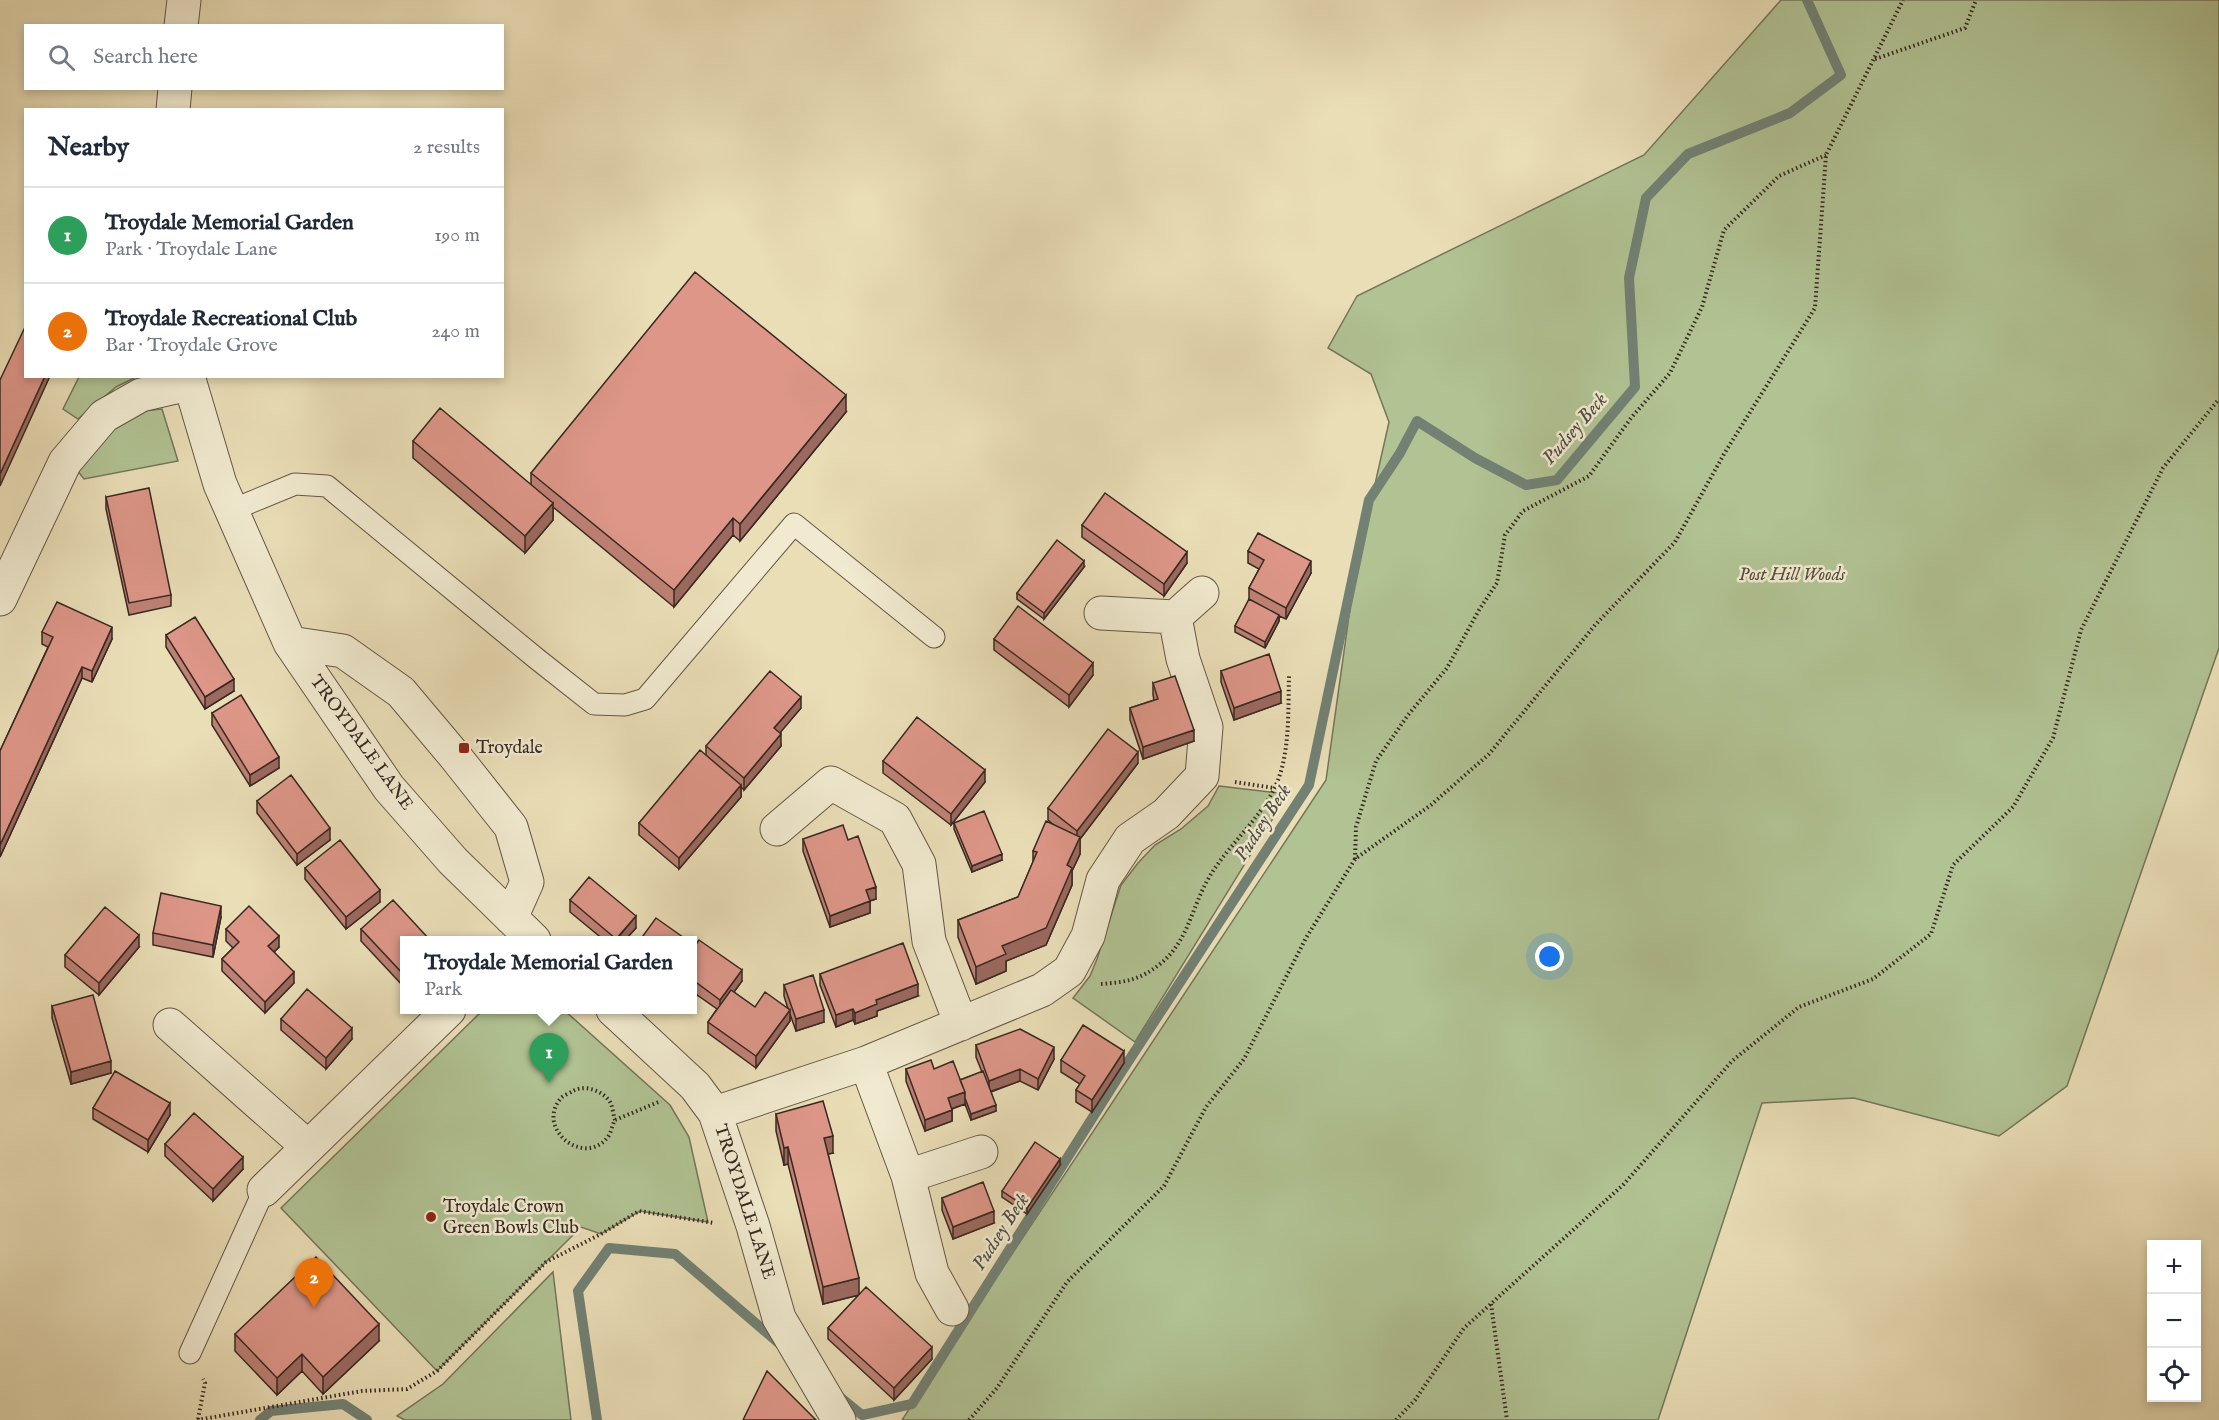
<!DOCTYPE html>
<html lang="en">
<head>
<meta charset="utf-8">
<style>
	:root { --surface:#fff; --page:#f6f6f7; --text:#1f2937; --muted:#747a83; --line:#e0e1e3; --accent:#111827 }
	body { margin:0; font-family:"IM FELL English",serif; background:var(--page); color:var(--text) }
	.controls { position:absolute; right:18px; bottom:18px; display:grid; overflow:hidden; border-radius:0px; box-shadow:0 3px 9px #0003 }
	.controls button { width:54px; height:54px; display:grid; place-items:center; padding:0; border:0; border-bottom:2px solid var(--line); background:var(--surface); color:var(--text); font:30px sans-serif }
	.you { position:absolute; left:1550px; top:957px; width:21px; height:21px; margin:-15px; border:4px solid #fff; border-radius:50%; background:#1a73e8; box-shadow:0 0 0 9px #1a73e833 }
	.badge { display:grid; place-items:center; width:39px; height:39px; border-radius:50%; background:var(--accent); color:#fff; font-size:20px; font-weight:700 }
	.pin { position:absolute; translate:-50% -50px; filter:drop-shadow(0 2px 3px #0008) }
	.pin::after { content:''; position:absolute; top:32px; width:21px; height:18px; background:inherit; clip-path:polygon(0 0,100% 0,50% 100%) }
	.popup { position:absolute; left:400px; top:936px; width:297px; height:78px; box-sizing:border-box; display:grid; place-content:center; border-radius:0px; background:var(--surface); filter:drop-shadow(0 2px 4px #0005); font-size:20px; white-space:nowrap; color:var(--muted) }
	.popup b { font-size:22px; color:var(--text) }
	.popup::after { content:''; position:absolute; left:50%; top:100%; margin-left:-12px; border:12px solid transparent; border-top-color:var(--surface) }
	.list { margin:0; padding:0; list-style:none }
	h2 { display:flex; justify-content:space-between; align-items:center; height:78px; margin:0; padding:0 24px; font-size:26px }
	h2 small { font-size:20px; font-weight:400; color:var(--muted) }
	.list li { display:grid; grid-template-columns:39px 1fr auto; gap:18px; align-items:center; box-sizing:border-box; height:96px; padding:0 24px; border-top:2px solid var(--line) }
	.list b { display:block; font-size:22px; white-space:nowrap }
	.list p { margin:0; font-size:20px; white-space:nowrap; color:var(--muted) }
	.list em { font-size:20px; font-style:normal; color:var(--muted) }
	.icon { flex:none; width:33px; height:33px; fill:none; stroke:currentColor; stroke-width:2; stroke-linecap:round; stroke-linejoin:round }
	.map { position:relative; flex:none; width:2219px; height:1420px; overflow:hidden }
	.search { position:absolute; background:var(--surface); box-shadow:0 3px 9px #0003; left:24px; top:24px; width:480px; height:66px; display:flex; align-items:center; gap:15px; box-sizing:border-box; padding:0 21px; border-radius:0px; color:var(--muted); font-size:22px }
	.panel { position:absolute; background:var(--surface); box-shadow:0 3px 9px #0003; left:24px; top:108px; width:480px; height:270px; border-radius:0px }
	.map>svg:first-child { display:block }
</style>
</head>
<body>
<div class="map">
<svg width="2219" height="1420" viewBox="0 0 2219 1420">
	<rect width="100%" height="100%" fill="#eadeb7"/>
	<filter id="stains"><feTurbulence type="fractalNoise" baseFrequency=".00333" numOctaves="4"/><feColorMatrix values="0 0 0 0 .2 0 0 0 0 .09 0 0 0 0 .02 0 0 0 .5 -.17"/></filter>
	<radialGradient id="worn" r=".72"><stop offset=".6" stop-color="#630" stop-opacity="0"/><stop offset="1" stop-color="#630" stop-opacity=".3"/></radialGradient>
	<!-- green -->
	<path fill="#b1c293" stroke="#74755a" stroke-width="1.5" d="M1781 0H2219V648L2067 1086 1999 1136 1854 1098 1762 1103 1658 1420H902L1326 780 1355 573 1389 422 1371 374 1328 348 1357 296 1644 155Z
		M79 377H136L116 387 78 419 63 409Z
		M162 409 178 461 84 479 77 470 107 432 143 411Z
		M1219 786 1288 794 1135 1042 1073 998 1090 976 1097 959 1121 885 1138 863 1155 845 1181 829 1208 806Z
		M483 1010H564L670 1105 689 1137 708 1222 640 1211 601 1234 581 1227 437 1371 281 1208Z
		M553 1272 571 1420H405L397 1416 443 1384Z"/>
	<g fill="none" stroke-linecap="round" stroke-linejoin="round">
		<!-- stream -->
		<path stroke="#728174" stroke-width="10" d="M840 1397 862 1415 912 1404 1122 1071 1309 785 1369 500 1400 453 1417 421 1475 458 1526 485 1557 480 1635 387 1629 278 1646 198 1688 154 1790 113 1841 75 1807 0
			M260 1420 271 1411 343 1404 367 1420
			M597 1420 578 1291 609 1248 675 1254 781 1345"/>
		<!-- lane casing -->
		<g stroke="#645647" stroke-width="23">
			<path id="lane" d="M232 510 295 484 327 486 537 659 594 704 625 705 645 699 794 524 934 637
				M190 1353 264 1190"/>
		</g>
		<!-- street casing -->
		<g stroke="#645647" stroke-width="35">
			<path id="street" d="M181 26 184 0
				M173 110 175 88
				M188 376 220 484 290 643 389 788 453 861 534 940
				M0 599 65 462 104 416 141 395 189 384
				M1175 617 1202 593
				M290 643 343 651 401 692 454 755 511 827 527 882 511 918
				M777 829 831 783 895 819 919 864 929 941 961 1024
				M613 1010 695 1086 715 1113 753 1226 779 1318 839 1420
				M170 1025 308 1147
				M866 1063 908 1176 932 1273 952 1309
				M715 1113 866 1063 1042 990 1069 971 1088 936 1103 880 1130 839 1166 814 1202 776 1206 727 1183 659 1175 617 1101 613
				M908 1176 981 1152
				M264 1190 449 1010"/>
		</g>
		<!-- path -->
		<path stroke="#382822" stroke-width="4" stroke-dasharray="1.5 3" stroke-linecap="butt" d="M1875 59 1965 28 1976 0
			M1235 782 1274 788
			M1355 859 1356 827 1376 761 1408 715 1447 668 1479 610 1497 583 1505 535 1523 511 1589 476 1631 418 1670 373 1702 307 1724 230 1779 176 1826 155
			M1101 984C1126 982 1140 980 1160 964 1185 944 1190 916 1203 889 1221 849 1262 821 1278 780 1290 749 1288 709 1289 676
			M615 1120C613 1115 613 1107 610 1102 603 1091 585 1084 573 1091 570 1093 564 1095 561 1098 535 1128 583 1167 607 1138 611 1134 612 1125 615 1120L661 1101
			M1491 1304 1507 1420
			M198 1419 205 1383 203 1379
			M197 1420 362 1391 407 1389 437 1371 546 1262 601 1234 639 1211 714 1223
			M969 1420 997 1388 1067 1282 1164 1186 1206 1107 1244 1059 1306 938 1355 859 1431 805 1489 754 1596 624 1675 542 1724 454 1815 308 1826 155 1903 0
			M1396 1420 1415 1400 1464 1328 1623 1185 1732 1061 1799 1007 1873 979 1931 934 1953 865 2013 807 2053 738 2081 630 2163 468 2219 399"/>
		<!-- lane -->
		<use href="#lane" stroke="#f1ead0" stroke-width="21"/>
		<!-- street -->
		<use href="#street" stroke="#f1ead0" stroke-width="33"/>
	</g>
	<!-- wall -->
	<path fill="#be8175" stroke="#382822" stroke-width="1.5" d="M846 412 740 541 733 535 674 607 553 507V520L525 553 413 458V441L531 485V473Z
		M106 497 171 595V606L129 615 106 509Z
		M1082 525 1187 563 1164 596 1082 537Z
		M1248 551 1311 573 1286 619 1279 616V621L1265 648 1235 632V626L1249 600V588L1259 569 1248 563Z
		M1084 567 1044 619 1017 599V593Z
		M42 632 112 639 92 682 82 678 0 857V751L48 647 42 644Z
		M166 635 234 691 205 709 166 647Z
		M994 639 1093 675 1069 707 994 650Z
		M1221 671 1281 703 1234 720 1221 682Z
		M1153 683 1194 741 1143 759 1130 720V708L1154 700 1153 695Z
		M801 708 779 733 781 746 744 790 741 787V797L679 869 639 835V823L706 755V746Z
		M212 713 279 768 250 786 212 725Z
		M883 761 985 782 951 825 883 773Z
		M1138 763 1080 839V854L1072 871V885L1046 945 1006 961V971L976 984 958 937V920L1018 897 1033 862V851L1055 826 1048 820V808Z
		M257 801 330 840 297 865 257 813Z
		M954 823 1002 860 972 872 954 829Z
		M803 839 848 840 876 899 870 901V913L830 927 803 851Z
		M305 868 380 902 346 929 305 879Z
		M570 900 636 928 625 940H604L570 912Z
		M221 917 213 957 153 945V933Z
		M226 929 279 947 274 952 294 983 265 1013 222 971V959L233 948 226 941Z
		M361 929 405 940V988L361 941Z
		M693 945 742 981 734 992 755 1007 788 1009 784 996V985L824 1022 796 1031 790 1014V1021L756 1068 708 1033V1022L717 1009 693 992Z
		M139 947 99 995 65 967V955Z
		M820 974 918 996 877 1011V1016L855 1024 853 1020 836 1027 820 985Z
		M52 1006 111 1073 71 1084 52 1018Z
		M281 1019 352 1039 326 1069 281 1030Z
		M976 1045 1054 1059 1038 1090 1020 1081 991 1092 996 1111 971 1120 965 1104 952 1109V1121L925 1131 906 1081V1069L960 1080 982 1072 976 1057Z
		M1061 1060 1124 1063 1092 1112 1076 1102V1090L1080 1084 1061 1072Z
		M93 1108 170 1115 148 1152 93 1119Z
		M776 1114 833 1153 828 1154 859 1295 932 1359 894 1400 828 1339V1328L859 1295 823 1304 788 1164 784 1165 776 1131Z
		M165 1144 243 1169 213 1201 165 1156Z
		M1060 1165 1027 1214 1002 1197V1191Z
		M942 1198 994 1223 953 1239 942 1210Z
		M235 1334 379 1341 323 1394 302 1371 277 1395 235 1351Z"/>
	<!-- shaded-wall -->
	<path fill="#9b695f" stroke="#382822" stroke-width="1.5" d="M45 376H50L0 486V474Z
		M846 395V412L740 541V524Z
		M553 503V520L525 553V536Z
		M733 518V535L674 607V590Z
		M1187 552V563L1164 596V584Z
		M1084 561V567L1044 619V613Z
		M1311 561V573L1286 619V608Z
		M1279 615V621L1265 648V642Z
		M112 627V639L92 682V671Z
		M1093 663V675L1069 707V695Z
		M82 667V678L0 857V845Z
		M234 679V691L205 709V697Z
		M1281 691V703L1234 720V708Z
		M801 697V708L774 740V728Z
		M1194 730V741L1143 759V747Z
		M781 734V746L744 790V778Z
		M1138 752V763L1080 839V854L1072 871V885L1046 945 1006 961V971L976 984V967L1002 946 1067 865 1077 843V831Z
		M279 757V768L250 786V775Z
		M985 770V782L951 825V814Z
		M741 785V797L679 869V858Z
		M330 828V840L297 865V854Z
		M1002 854V860L972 872V866Z
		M876 887V899L866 902V890Z
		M380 890V902L346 929V917Z
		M870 901V913L830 927V916Z
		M221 906V917L213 957V945Z
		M636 916V928L625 940H616Z
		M139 935V947L99 995V983Z
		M279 936V947L268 958V946Z
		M742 970V981L720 1011V1000Z
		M294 972V983L265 1013V1002Z
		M918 984V996L877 1011V1016L855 1024V1013L876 1000Z
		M853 1009V1020L836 1027V1015Z
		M790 1010V1021L756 1068V1056Z
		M824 1010V1022L796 1031V1019Z
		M352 1028V1039L326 1069V1058Z
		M1054 1047V1059L1038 1090V1079Z
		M1124 1051V1063L1092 1112V1100Z
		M111 1061V1073L71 1084V1072Z
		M1020 1069V1081L989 1092V1081Z
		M965 1092V1104L948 1110V1098Z
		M170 1103V1115L148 1152V1140Z
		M996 1105V1111L971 1120V1114Z
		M952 1110V1121L925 1131V1120Z
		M833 1136V1153L824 1155V1138Z
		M788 1147V1164L784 1165V1148Z
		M243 1157V1169L213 1201V1189Z
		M1060 1159V1165L1027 1214V1208Z
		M994 1211V1223L953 1239V1227Z
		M859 1278V1295L823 1304V1287Z
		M379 1324V1341L323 1394V1377Z
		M932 1347V1359L894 1400V1388Z
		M302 1354V1371L277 1395V1378Z"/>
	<!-- building -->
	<path fill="#dd9688" stroke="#382822" stroke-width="1.5" d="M695 272 846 395 740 524 733 518 674 590 531 473Z
		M26 325V376H45L0 474V380Z
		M440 408 553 503 525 536 413 441Z
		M149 488 171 595 129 603 106 497Z
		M1105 493 1187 552 1164 584 1082 525Z
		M1258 533 1311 561 1286 608 1249 588 1264 560 1248 551Z
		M1057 540 1084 561 1044 613 1017 593Z
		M1249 599 1279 615 1265 642 1235 626Z
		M57 602 112 627 92 671 82 667 0 845V751L53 637 42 632Z
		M1018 606 1093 663 1069 695 994 639Z
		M195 617 234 679 205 697 166 635Z
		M1269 654 1281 691 1234 708 1221 671Z
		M770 671 801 697 774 728 781 734 744 778 706 746Z
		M1175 676 1194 730 1143 747 1130 708 1158 699 1153 683Z
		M241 695 279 757 250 775 212 713Z
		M917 717 985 770 951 814 883 761Z
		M1108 729 1138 752 1077 831 1048 808Z
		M700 750 741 785 679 858 639 823Z
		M291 775 330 828 297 854 257 801Z
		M984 811 1002 854 972 866 954 823Z
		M1046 821 1080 837 1067 865 1072 868 1046 928 1002 946 1006 954 976 967 958 920 1018 897 1037 852 1033 851Z
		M843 825 848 840 858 836 876 887 866 890 870 901 830 916 803 839Z
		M340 840 380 890 346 917 305 868Z
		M589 877 636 916 616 939 570 900Z
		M161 893 221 906 213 945 153 933Z
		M393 900 430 940H405V976L361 929Z
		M249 906 279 936 268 946 294 972 265 1002 222 959 239 942 226 929Z
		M105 907 139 935 99 983 65 955Z
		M656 918 687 940H640Z
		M699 940 742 970 720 1000 693 980V945L695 946Z
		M903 943 918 984 876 1000 877 1004 855 1013 853 1009 836 1015 820 974Z
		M813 975 824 1010 796 1019 784 985Z
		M307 989 352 1028 326 1058 281 1019Z
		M731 990 755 1007 765 992 790 1010 756 1056 708 1022Z
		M93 995 111 1061 71 1072 52 1006Z
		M1083 1025 1124 1051 1092 1100 1076 1090 1085 1076 1061 1060Z
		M1020 1029 1054 1047 1038 1079 1020 1069 989 1081 976 1045Z
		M931 1060 934 1069 953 1061 965 1092 948 1098 952 1110 925 1120 906 1069Z
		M115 1071 170 1103 148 1140 93 1108Z
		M983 1071 996 1105 971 1114 965 1098V1092L960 1080Z
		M823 1101 833 1136 824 1138 859 1278 823 1287 788 1147 784 1148 776 1114Z
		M194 1113 243 1157 213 1189 165 1144Z
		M1035 1142 1060 1159 1027 1208 1002 1191Z
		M983 1182 994 1211 953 1227 942 1198Z
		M316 1257 379 1324 323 1377 302 1354 277 1378 235 1334Z
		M866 1287 932 1347 894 1388 828 1328Z
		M767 1371 816 1420H743Z"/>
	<!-- markers -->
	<g fill="#8f2418" stroke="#f1ead0" stroke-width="2">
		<rect x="458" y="742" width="12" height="12" rx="3"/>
		<circle cx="431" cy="1217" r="6"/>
	</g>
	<g text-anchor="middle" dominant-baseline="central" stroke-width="5" stroke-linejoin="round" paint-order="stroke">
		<!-- park labels -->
		<g font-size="18" font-style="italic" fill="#564e3e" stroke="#f1ead0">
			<text x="1792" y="575">Post Hill Woods</text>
		</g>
		<!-- street labels -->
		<g font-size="18" fill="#382822" stroke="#f1ead0">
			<text transform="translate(361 743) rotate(54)">TROYDALE LANE</text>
			<text transform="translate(744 1202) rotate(72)">TROYDALE LANE</text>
		</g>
		<!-- poi labels -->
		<g font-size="18" fill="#382822" stroke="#f1ead0" text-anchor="start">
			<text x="476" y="748">Troydale</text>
			<text x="443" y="1207">Troydale Crown<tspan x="443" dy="21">Green Bowls Club</tspan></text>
		</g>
		<!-- water labels -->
		<g font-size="20" font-style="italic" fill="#504d44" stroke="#f1ead0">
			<text transform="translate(1575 429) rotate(-49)">Pudsey Beck</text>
			<text transform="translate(1263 823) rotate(-57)">Pudsey Beck</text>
			<text transform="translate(1001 1232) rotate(-57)">Pudsey Beck</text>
		</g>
	</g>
	<rect width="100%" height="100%" filter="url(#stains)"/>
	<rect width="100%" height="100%" fill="url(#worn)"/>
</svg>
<div class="controls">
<button>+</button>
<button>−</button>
<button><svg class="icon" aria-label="locate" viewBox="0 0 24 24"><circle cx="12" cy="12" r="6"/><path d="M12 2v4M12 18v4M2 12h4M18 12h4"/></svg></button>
</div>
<div class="you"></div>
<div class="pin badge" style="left:549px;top:1083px;background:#2e9e5b">1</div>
<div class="popup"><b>Troydale Memorial Garden</b>Park</div>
<div class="pin badge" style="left:314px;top:1308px;background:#e8710a">2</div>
<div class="search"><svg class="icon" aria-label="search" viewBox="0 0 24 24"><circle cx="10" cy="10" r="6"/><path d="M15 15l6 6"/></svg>Search here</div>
<section class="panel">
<h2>Nearby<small>2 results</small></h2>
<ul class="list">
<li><span class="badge" style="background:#2e9e5b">1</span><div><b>Troydale Memorial Garden</b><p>Park · Troydale Lane</p></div><em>190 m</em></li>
<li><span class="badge" style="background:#e8710a">2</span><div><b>Troydale Recreational Club</b><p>Bar · Troydale Grove</p></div><em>240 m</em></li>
</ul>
</section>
</div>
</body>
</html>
